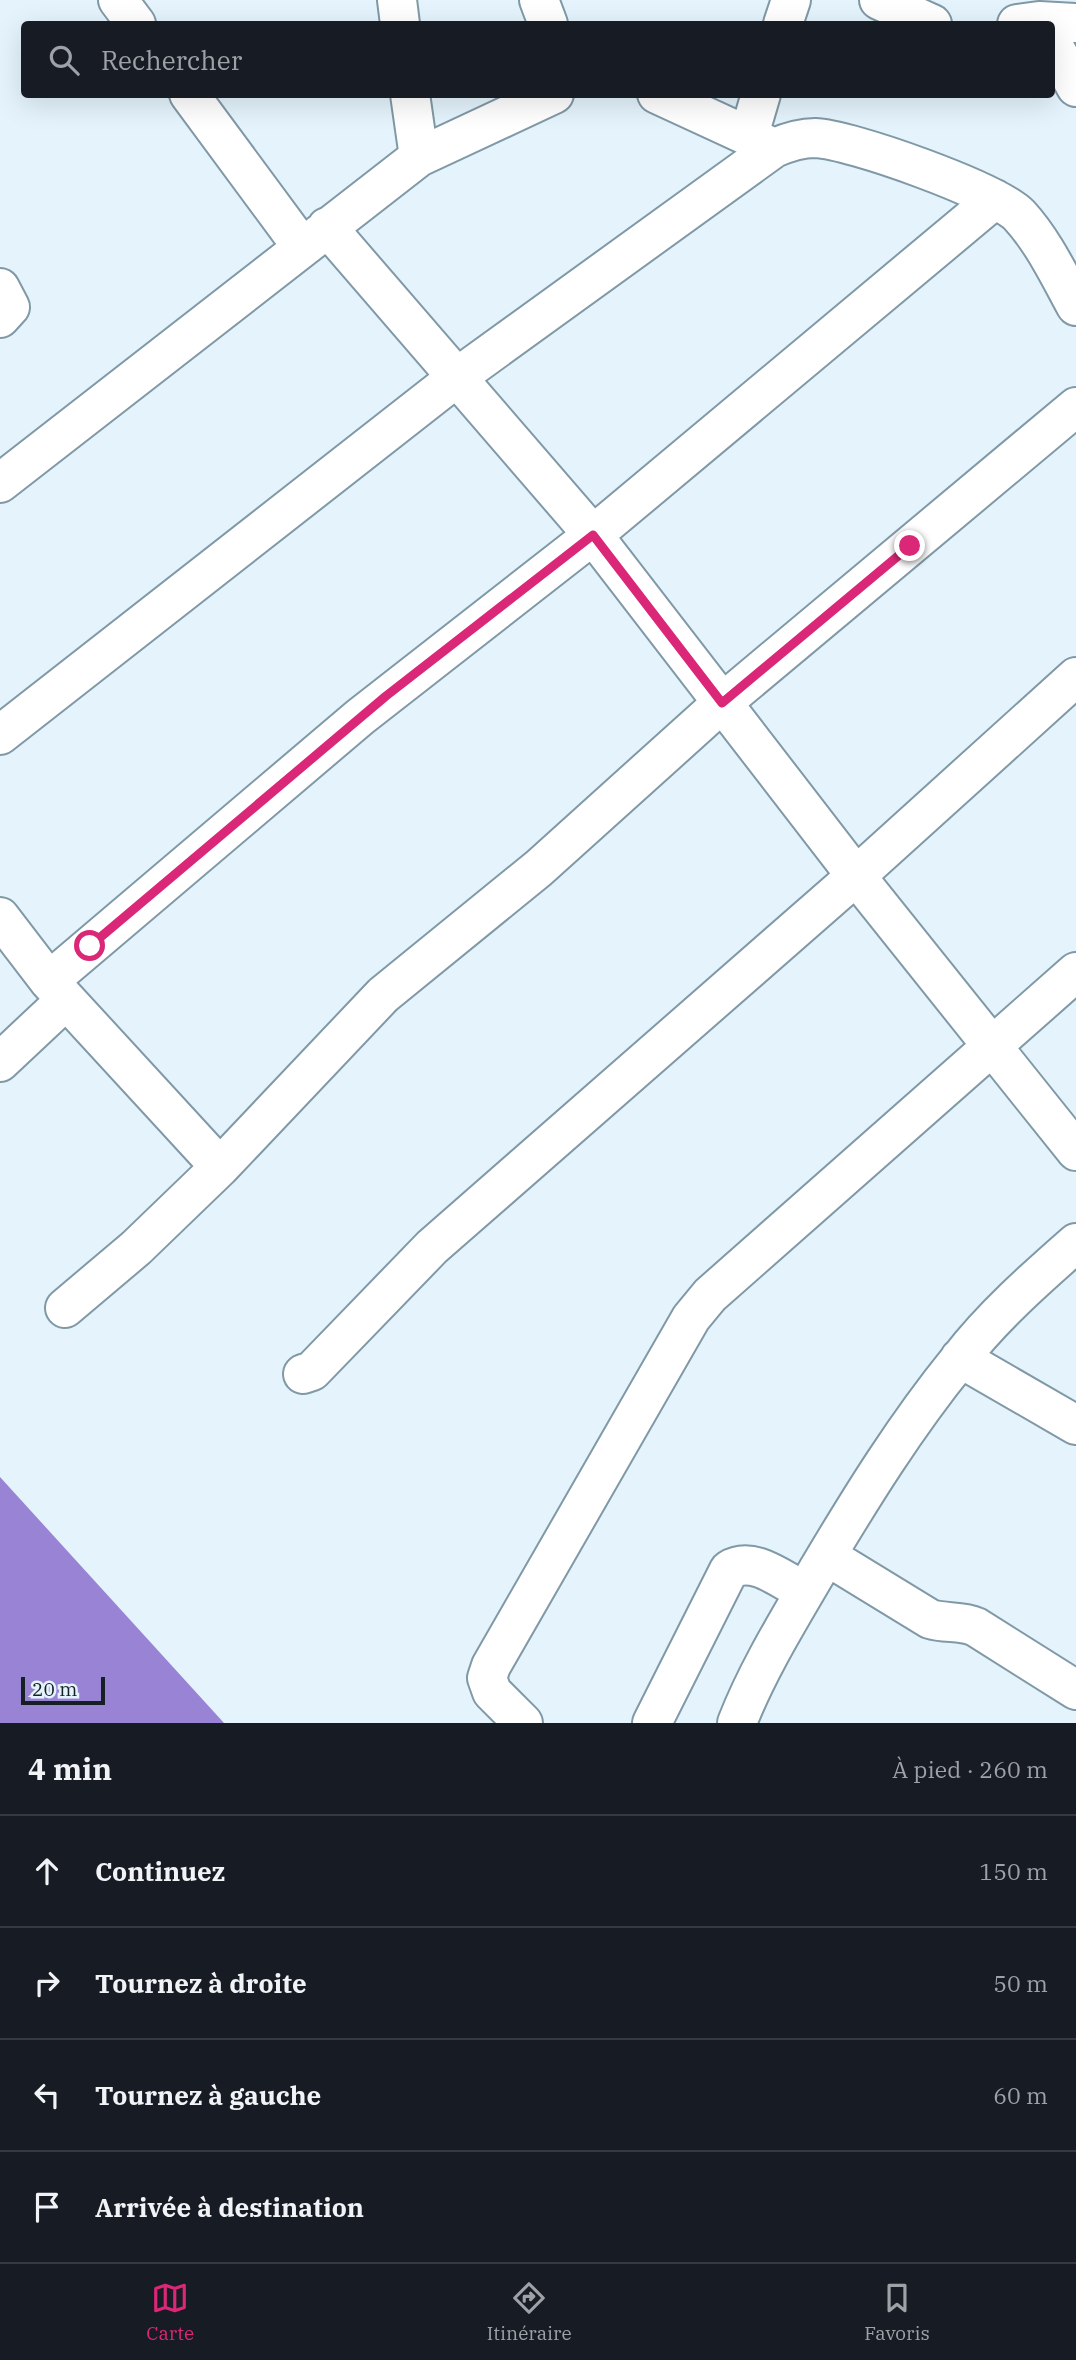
<!DOCTYPE html>
<html lang="fr">
<head>
<meta charset="utf-8">
<style>
	:root { --surface:#171b24; --page:#20242c; --text:#f1f3f6; --muted:#9ea1a6; --line:#363941; --accent:#db2777 }
	body { margin:0; font-family:"IBM Plex Serif",serif; background:var(--page); color:var(--text) }
	.scale { position:absolute; left:21px; bottom:18px; width:84px; box-sizing:border-box; padding-left:7px; border:4px solid #161f24; border-top:0; font-size:19px; line-height:24px; white-space:nowrap; color:#161f24; -webkit-text-stroke:5px #e4f3fc; paint-order:stroke }
	.stop { position:absolute; width:21px; height:21px; margin:-16px; border:5px solid #db2777; border-radius:50%; background:#fff }
	.stop.end { background:#db2777; border-color:#fff; box-shadow:0 2px 7px #0008 }
	.list { margin:0; padding:0; list-style:none }
	h2 { display:flex; justify-content:space-between; align-items:center; height:91px; margin:0; padding:0 28px; font-size:30px }
	h2 small { font-size:23px; font-weight:400; color:var(--muted) }
	.list li { display:grid; grid-template-columns:46px 1fr auto; gap:21px; align-items:center; box-sizing:border-box; height:112px; padding:0 28px; border-top:2px solid var(--line) }
	.list b { display:block; font-size:26px; white-space:nowrap }
	.list em { font-size:23px; font-style:normal; color:var(--muted) }
	.icon { flex:none; width:38px; height:38px; fill:none; stroke:currentColor; stroke-width:2; stroke-linecap:round; stroke-linejoin:round }
	.map { position:relative; flex:none; width:1076px; height:1723px; overflow:hidden }
	.search { position:absolute; background:var(--surface); box-shadow:0 7px 28px #0002; left:21px; right:21px; top:21px; height:77px; display:flex; align-items:center; gap:18px; box-sizing:border-box; padding:0 24px; border-radius:7px; color:var(--muted); font-size:26px }
	.sheet { height:539px; background:var(--surface) }
	nav { display:flex; justify-content:space-around; align-items:center; box-sizing:border-box; height:98px; border-top:2px solid var(--line); background:var(--surface); font-size:19px; color:var(--muted) }
	nav a { display:grid; justify-items:center; gap:4px }
	nav .on { color:var(--accent) }
	.map>svg:first-child { display:block }
</style>
</head>
<body>
<div class="map">
<svg width="1076" height="1723" viewBox="0 0 1076 1723">
	<rect width="100%" height="100%" fill="#e4f3fc"/>
	<!-- water -->
	<path fill="#9983d5" d="M0 1477 224 1723H0Z"/>
	<g fill="none" stroke-linecap="round" stroke-linejoin="round">
		<!-- minor casing -->
		<g stroke="#8099a6" stroke-width="42">
			<path id="minor" d="M118 0 136 24
				M397 0 400 24
				M539 0 548 24
				M879 0 932 24
				M783 24 791 0
				M1017 24 1039 21 1076 23
				M1052 43 1076 87
				M189 94 302 247
				M410 94 419 157
				M657 94 774 148
				M749 135 761 94
				M327 227 593 535 856 876 1076 1151
				M0 288 10 307 0 318
				M0 483 419 157 554 94
				M0 735 456 378 774 148C788 142 800 138 815 138 850 139 995 191 1019 215 1043 241 1059 275 1076 306
				M0 917 49 981 220 1167
				M49 981 360 717 593 535 995 199
				M0 1062 66 1000
				M65 1308 136 1248 220 1167 383 995 539 868 722 703 1076 407
				M960 1358 1076 1425
				M303 1374 312 1371 432 1247 856 876 1076 677
				M827 1556 930 1619C946 1624 961 1620 976 1627L1076 1690
				M523 1723 492 1692 487 1678 491 1666 691 1318 710 1295 1076 972
				M652 1723 729 1570C753 1555 782 1580 805 1592
				M737 1723C758 1669 790 1618 819 1568 862 1496 906 1425 959 1360 992 1317 1035 1279 1076 1243"/>
		</g>
		<!-- minor -->
		<use href="#minor" stroke="#fff" stroke-width="38"/>
	</g>
	<g fill="none" stroke-linecap="round" stroke-linejoin="round">
		<!-- route -->
		<path stroke="#db2777" stroke-width="9" d="M90 946 386 696 593 535 722 703 910 546"/>
	</g>
</svg>
<div class="scale">20 m</div>
<div class="stop" style="left:90px;top:946px"></div>
<div class="stop end" style="left:910px;top:546px"></div>
<div class="search"><svg class="icon" aria-label="search" viewBox="0 0 24 24"><circle cx="10" cy="10" r="6"/><path d="M15 15l6 6"/></svg>Rechercher</div>
</div>
<section class="sheet">
<h2>4 min<small>À pied · 260 m</small></h2>
<ul class="list">
<li><svg class="icon" aria-label="ahead" viewBox="0 0 24 24"><path d="M12 20V5M6 11l6-6 6 6"/></svg><div><b>Continuez</b></div><em>150 m</em></li>
<li><svg class="icon" aria-label="right" viewBox="0 0 24 24"><path d="M7 20v-9h11M14 6l5 5-5 5"/></svg><div><b>Tournez à droite</b></div><em>50 m</em></li>
<li><svg class="icon" aria-label="left" viewBox="0 0 24 24"><path d="M17 20v-9H6M10 6l-5 5 5 5"/></svg><div><b>Tournez à gauche</b></div><em>60 m</em></li>
<li><svg class="icon" aria-label="arrive" viewBox="0 0 24 24"><path d="M6 21V4h12l-3 4 3 4H6"/></svg><div><b>Arrivée à destination</b></div></li>
</ul>
</section>
<nav>
<a class="on"><svg class="icon" aria-label="map" viewBox="0 0 24 24"><path d="M3 6l6-2 6 2 6-2v14l-6 2-6-2-6 2zM9 4v14M15 6v14"/></svg>Carte</a>
<a><svg class="icon" aria-label="directions" viewBox="0 0 24 24"><path d="M12 3l9 9-9 9-9-9zM9 14v-3h6M13 9l2 2-2 2"/></svg>Itinéraire</a>
<a><svg class="icon" aria-label="saved" viewBox="0 0 24 24"><path d="M7 4h10v16l-5-4-5 4z"/></svg>Favoris</a>
</nav>
</body>
</html>
